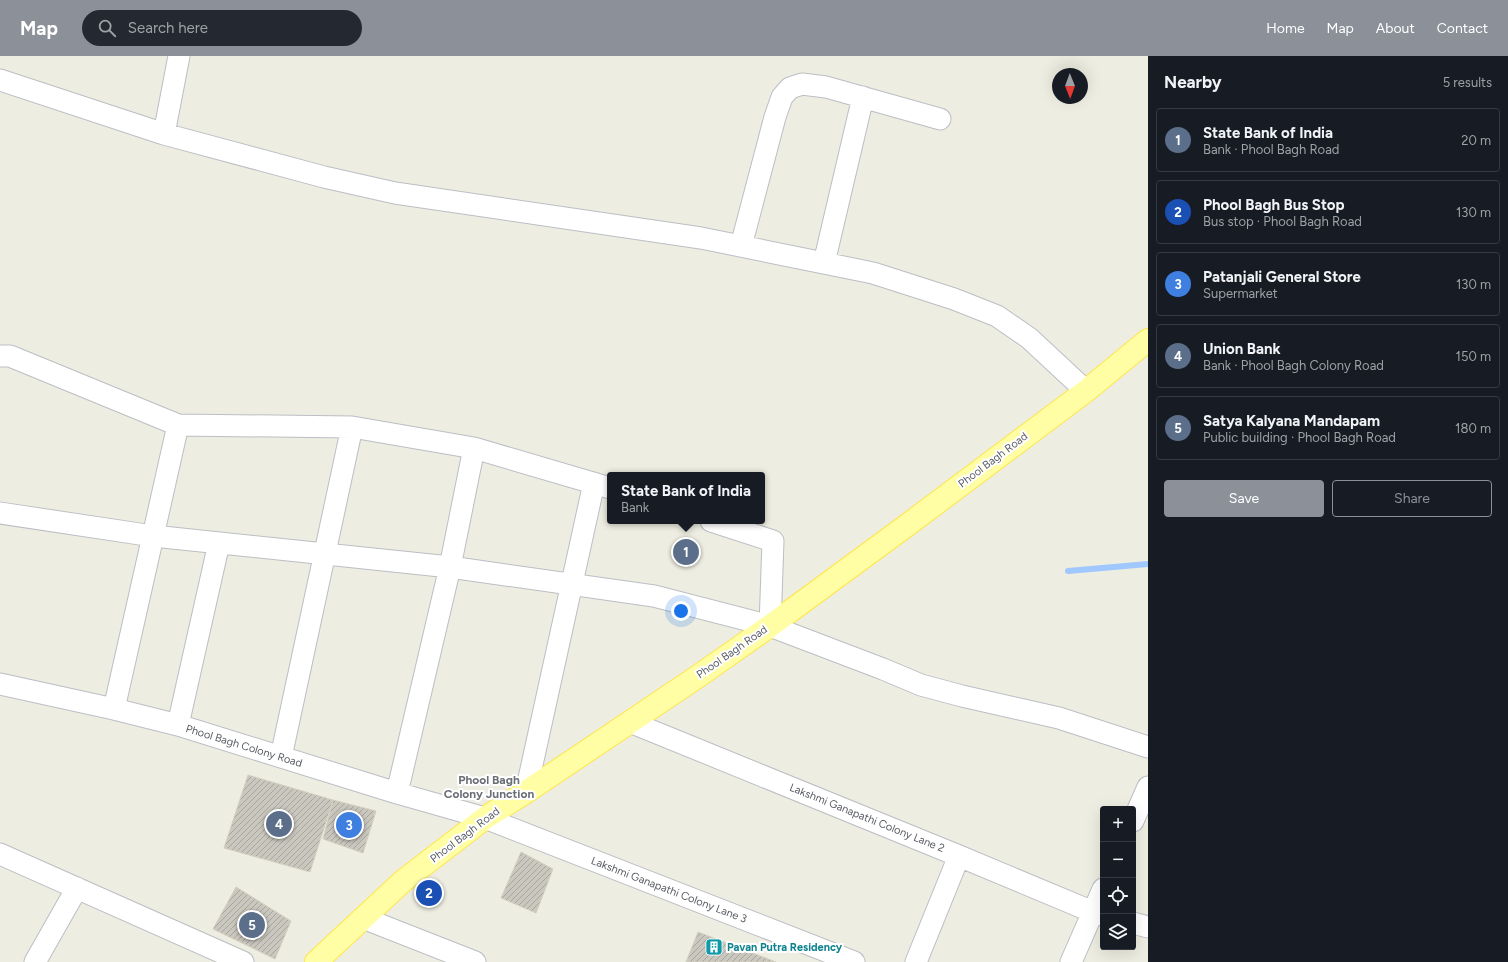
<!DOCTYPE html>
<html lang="en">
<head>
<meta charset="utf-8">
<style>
	:root { --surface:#171b24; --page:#242831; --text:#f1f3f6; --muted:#9ea1a6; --line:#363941; --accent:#8c9099 }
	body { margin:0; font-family:Figtree,sans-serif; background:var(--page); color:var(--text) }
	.controls { position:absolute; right:12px; bottom:12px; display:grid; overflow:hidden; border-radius:4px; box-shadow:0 4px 16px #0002 }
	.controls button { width:36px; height:36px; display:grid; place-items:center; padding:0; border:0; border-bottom:1px solid var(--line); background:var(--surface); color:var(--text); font:20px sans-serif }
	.compass { position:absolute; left:1052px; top:12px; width:36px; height:36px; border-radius:50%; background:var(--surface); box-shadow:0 4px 16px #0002; rotate:179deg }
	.you { position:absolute; left:681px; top:555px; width:14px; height:14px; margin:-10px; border:3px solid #fff; border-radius:50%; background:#1a73e8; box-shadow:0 0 0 6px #1a73e833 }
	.badge { display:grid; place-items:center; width:26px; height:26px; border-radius:50%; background:var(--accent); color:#fff; font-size:13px; font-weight:700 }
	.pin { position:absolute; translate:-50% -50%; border:2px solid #fff; box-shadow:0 1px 4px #0006 }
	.popup { position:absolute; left:607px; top:416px; width:158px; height:52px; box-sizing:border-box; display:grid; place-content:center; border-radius:4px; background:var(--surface); filter:drop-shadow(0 1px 3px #0005); font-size:13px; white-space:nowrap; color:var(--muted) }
	.popup b { font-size:15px; color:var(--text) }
	.popup::after { content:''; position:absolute; left:50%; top:100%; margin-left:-8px; border:8px solid transparent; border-top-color:var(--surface) }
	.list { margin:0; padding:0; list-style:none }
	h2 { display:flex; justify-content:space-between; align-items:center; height:52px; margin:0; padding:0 16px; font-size:17px }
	h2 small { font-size:13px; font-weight:400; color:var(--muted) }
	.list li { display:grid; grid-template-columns:26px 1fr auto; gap:12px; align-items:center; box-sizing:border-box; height:64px; margin:0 8px 8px; padding:0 8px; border:1px solid var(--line); border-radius:4px }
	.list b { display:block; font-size:15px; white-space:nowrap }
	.list p { margin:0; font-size:13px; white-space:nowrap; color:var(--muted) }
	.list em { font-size:13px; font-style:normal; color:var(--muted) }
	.actions { display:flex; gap:8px; padding:12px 16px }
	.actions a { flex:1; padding:9px 0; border:1px solid var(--accent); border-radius:4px; text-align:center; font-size:14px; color:var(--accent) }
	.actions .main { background:var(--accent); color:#fff }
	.icon { flex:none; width:22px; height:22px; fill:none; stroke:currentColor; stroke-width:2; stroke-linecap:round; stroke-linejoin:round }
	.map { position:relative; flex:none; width:1148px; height:906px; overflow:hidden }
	header { display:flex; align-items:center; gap:24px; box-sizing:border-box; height:56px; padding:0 20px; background:var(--accent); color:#fff }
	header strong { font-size:19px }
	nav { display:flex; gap:22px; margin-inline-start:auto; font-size:14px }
	.search { width:280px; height:36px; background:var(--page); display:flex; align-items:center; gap:10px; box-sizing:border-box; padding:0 14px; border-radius:22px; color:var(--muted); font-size:15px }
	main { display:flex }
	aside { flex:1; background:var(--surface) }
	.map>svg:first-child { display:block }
</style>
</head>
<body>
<header>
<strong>Map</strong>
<div class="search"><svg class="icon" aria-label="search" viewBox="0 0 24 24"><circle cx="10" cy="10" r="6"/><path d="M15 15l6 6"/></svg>Search here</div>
<nav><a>Home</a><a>Map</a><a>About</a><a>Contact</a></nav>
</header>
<main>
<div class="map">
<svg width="1148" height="906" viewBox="0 0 1148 906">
	<defs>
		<pattern id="building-hatch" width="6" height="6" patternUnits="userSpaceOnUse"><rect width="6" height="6" fill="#c9c7be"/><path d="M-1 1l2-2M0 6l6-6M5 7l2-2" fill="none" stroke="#a6a59e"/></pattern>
	</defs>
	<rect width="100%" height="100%" fill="#eeede1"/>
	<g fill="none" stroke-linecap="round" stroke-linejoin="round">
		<!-- stream -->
		<path stroke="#a0c8ff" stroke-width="6" d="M1068 515 1148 508"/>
	</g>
	<!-- building -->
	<path fill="url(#building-hatch)" stroke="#d4d0bf" d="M248 719 333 744 310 816 224 792Z
		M333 744 376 755 363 797 323 783Z
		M521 796 553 813 536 857 501 842Z
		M236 831 291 865 275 903 213 873Z
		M698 876 776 906H686Z"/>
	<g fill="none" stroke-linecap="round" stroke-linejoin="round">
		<!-- minor casing -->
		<g stroke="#bbbec4" stroke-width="23">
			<path id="minor" d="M0 24 164 78 324 121 395 137 701 182 873 217 954 243 997 260 1029 282 1086 335
				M164 78 179 0
				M741 190 775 61 782 41 790 32 802 28 826 31 940 63
				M824 207 863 41
				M0 300H10L178 369 352 371 474 392 610 432
				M0 457 153 480 450 511 654 540 770 570 883 613 921 629 962 640 1059 662 1148 691
				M711 465 773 485 770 570
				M0 628 114 653 178 669 397 737 485 762 854 906
				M114 653 178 369
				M630 666 959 800 1093 856 1103 859
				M178 669 219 487
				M281 701 352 371
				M526 736 594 427
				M397 737 450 511 474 392
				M1133 765 1148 731
				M0 798 243 906
				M363 862 475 906
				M1133 867 1148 871
				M35 906 77 832
				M916 906 959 800
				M1071 906 1103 833"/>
		</g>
		<!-- major casing -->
		<g stroke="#ffe649" stroke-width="24">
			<path id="major" d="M316 906 403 825 485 762 526 736 697 621 770 570 906 470 1086 335 1148 284"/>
		</g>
		<!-- minor -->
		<use href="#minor" stroke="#fff" stroke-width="21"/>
		<!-- major -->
		<use href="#major" stroke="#fffea5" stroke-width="22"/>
	</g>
	<!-- icons -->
	<defs>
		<g id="building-square" transform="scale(0.9)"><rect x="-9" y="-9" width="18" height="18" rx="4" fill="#0f9aa8" stroke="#fff"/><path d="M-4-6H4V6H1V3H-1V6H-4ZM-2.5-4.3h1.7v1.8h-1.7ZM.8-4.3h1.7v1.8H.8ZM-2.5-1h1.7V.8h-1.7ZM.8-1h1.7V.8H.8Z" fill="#fff"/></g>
	</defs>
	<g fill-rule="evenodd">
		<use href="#building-square" x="714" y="891"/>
	</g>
	<g text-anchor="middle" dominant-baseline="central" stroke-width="4" stroke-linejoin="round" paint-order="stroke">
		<!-- street labels -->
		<g font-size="11" fill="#595d64" stroke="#fff">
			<text transform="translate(993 404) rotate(-37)">Phool Bagh Road</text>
			<text transform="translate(732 596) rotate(-35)">Phool Bagh Road</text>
			<text transform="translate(244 690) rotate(17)">Phool Bagh Colony Road</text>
			<text transform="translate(867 762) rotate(22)">Lakshmi Ganapathi Colony Lane 2</text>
			<text transform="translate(465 779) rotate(-37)">Phool Bagh Road</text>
			<text transform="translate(669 834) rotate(21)">Lakshmi Ganapathi Colony Lane 3</text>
		</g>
		<!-- culture labels -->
		<g font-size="11" font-weight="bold" fill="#0d838f" stroke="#fff" text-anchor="start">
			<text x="727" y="891">Pavan Putra Residency</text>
		</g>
		<!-- neighbourhood labels -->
		<g font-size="12" font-weight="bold" fill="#6a6e76" stroke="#fff">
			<text x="489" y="724">Phool Bagh<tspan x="489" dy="14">Colony Junction</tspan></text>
		</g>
	</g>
</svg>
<div class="controls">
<button>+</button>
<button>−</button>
<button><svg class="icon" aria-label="locate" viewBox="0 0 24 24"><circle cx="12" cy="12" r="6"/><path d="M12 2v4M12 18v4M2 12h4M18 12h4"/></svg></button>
<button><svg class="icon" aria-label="layers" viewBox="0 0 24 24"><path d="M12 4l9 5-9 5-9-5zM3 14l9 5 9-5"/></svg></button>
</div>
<svg class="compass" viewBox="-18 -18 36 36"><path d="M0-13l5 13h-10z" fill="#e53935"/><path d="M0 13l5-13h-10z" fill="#9ea1a6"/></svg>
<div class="you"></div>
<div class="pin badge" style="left:686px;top:496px;background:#5c6f8a">1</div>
<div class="popup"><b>State Bank of India</b>Bank</div>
<div class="pin badge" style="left:429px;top:837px;background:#1a4fb4">2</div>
<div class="pin badge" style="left:349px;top:769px;background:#3f7fe0">3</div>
<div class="pin badge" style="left:279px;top:768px;background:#5c6f8a">4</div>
<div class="pin badge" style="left:252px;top:869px;background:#5c6f8a">5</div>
</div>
<aside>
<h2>Nearby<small>5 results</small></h2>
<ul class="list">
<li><span class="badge" style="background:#5c6f8a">1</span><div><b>State Bank of India</b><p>Bank · Phool Bagh Road</p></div><em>20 m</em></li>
<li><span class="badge" style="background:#1a4fb4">2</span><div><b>Phool Bagh Bus Stop</b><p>Bus stop · Phool Bagh Road</p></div><em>130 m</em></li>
<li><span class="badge" style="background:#3f7fe0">3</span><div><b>Patanjali General Store</b><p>Supermarket</p></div><em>130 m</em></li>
<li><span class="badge" style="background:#5c6f8a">4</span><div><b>Union Bank</b><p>Bank · Phool Bagh Colony Road</p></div><em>150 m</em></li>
<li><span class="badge" style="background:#5c6f8a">5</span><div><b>Satya Kalyana Mandapam</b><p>Public building · Phool Bagh Road</p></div><em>180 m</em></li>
</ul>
<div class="actions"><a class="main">Save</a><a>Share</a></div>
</aside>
</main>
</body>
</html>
